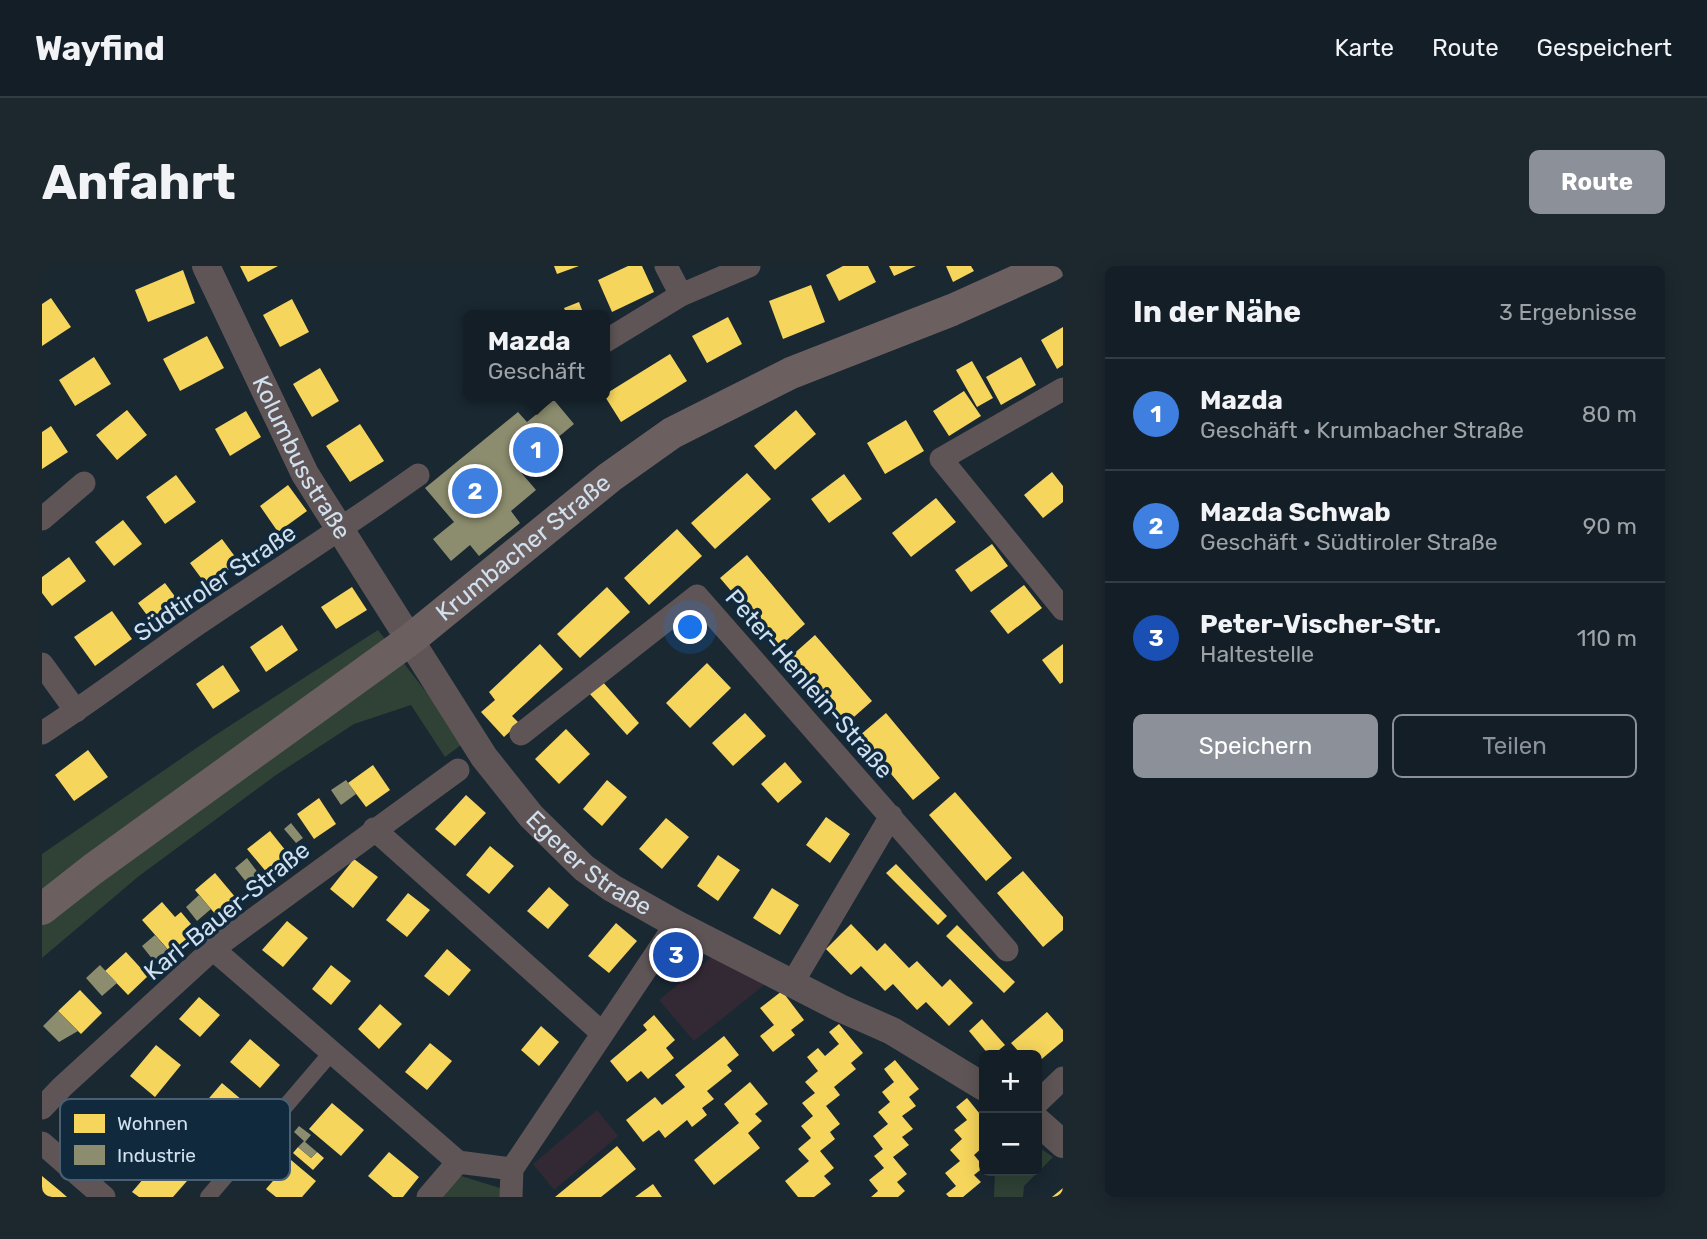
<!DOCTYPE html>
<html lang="de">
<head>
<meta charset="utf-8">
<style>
	:root { --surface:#141e26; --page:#1d272e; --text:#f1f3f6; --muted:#9da2a7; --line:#333c43; --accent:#8c9099 }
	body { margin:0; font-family:Rubik,sans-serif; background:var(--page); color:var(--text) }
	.controls { position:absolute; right:21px; bottom:21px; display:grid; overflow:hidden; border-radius:10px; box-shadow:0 4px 18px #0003 }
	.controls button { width:63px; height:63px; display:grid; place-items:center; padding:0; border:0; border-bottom:2px solid var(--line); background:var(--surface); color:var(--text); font:35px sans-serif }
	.you { position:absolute; left:649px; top:362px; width:24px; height:24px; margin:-18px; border:5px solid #fff; border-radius:50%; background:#1a73e8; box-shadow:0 0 0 10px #1a73e833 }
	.badge { display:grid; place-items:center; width:46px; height:46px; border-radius:50%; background:var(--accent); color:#fff; font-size:23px; font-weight:700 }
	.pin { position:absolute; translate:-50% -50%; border:4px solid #fff; box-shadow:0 2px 7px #0006 }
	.popup { position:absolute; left:421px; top:44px; width:147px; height:91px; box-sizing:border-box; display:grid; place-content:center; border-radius:10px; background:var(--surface); filter:drop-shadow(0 2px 5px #0005); font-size:23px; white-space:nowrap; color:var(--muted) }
	.popup b { font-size:26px; color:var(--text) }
	.popup::after { content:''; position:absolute; left:50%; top:100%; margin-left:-14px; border:14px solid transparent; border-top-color:var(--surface) }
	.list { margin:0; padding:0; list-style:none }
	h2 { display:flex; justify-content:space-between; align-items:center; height:91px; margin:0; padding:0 28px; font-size:30px }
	h2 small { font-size:23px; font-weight:400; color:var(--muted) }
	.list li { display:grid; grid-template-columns:46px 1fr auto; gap:21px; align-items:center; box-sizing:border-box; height:112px; padding:0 28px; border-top:2px solid var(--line) }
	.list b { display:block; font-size:26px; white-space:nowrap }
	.list p { margin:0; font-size:23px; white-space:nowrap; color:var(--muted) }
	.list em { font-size:23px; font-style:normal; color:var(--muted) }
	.actions { display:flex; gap:14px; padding:21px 28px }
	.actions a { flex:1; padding:16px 0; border:2px solid var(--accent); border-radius:10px; text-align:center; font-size:24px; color:var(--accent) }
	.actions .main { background:var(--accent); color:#fff }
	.map { position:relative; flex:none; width:1021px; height:931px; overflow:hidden; border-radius:10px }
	header { display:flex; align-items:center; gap:42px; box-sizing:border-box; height:98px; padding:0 35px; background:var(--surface); border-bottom:2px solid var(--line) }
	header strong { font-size:33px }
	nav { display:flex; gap:38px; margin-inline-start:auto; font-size:24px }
	.intro { display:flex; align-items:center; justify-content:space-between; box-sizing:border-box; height:168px; padding:0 42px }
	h1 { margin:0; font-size:49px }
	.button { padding:18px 32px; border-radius:10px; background:var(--accent); color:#fff; font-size:24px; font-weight:700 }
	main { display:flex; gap:42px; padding:0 42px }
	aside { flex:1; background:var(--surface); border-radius:10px; box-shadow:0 4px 18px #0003 }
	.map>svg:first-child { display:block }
</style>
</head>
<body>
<header>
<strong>Wayfind</strong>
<nav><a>Karte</a><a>Route</a><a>Gespeichert</a></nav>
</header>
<div class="intro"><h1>Anfahrt</h1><a class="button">Route</a></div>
<main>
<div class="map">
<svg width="1021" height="931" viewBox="0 0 1021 931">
	<rect width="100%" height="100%" fill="#1a2832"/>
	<!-- industrial -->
	<path fill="#332935" d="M677 685 727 715 652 775 617 734Z
		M555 844 576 870 512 924 491 898Z"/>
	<!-- green -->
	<path fill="#2f4235" d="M336 364 423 476 403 491 369 439 312 458 234 509 97 610 0 692V588L172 470Z
		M995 880 1011 891 982 920 981 931H952L953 905H995Z
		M416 909 458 922 459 931H397Z"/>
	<!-- homes -->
	<path fill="#f6d55c" d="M198 0H236L206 16Z
		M512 0H537L515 8Z
		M586 0H600L612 26 570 46 556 14Z
		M801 0H826L834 16 797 35 784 9Z
		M847 0H874L852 10Z
		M904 0H929L932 5 911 16Z
		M141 4 153 37 106 56 93 24Z
		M769 19 783 56 741 73 727 35Z
		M9 32 29 61 0 80V38Z
		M250 33 267 66 238 81 221 49Z
		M537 36 542 49H525L522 42Z
		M686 51 700 78 665 97 650 70Z
		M1021 61V99L1015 103 999 74Z
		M165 70 182 102 138 125 121 93Z
		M628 88 645 115 579 156 562 129Z
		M52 91 69 118 33 140 17 114Z
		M979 91 994 119 959 139 944 111Z
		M930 95 951 132 935 141 914 104Z
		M278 102 297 135 270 151 251 118Z
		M922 125 939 150 907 170 891 145Z
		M85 144 105 169 75 194 54 169Z
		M754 144 774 168 733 204 712 180Z
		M204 145 219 171 188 190 173 163Z
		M864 154 882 185 843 208 825 177Z
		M318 158 342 195 308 216 284 180Z
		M9 160 26 186 0 203V166Z
		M1010 206 1021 220V236L1001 252 982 229Z
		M705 207 729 233 673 283 649 257Z
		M802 208 820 233 787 257 769 233Z
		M134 209 154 236 123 258 104 231Z
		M246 219 265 245 236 266 218 240Z
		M894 232 914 256 869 291 850 267Z
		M81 254 100 278 72 300 53 276Z
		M635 263 660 290 607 339 582 312Z
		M180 273 197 296 165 320 148 297Z
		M950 278 966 300 929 326 913 304Z
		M705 289 763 358 737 381 678 312Z
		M27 291 44 315 10 340 0 327V311Z
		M123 317 140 340 113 360 96 337Z
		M982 319 1000 342 966 368 948 345Z
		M310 321 325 344 294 363 279 341Z
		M565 321 588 346 538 392 515 368Z
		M70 345 90 373 53 400 32 371Z
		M240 359 256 384 224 406 208 381Z
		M773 369 830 435 804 458 747 392Z
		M498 378 521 403 470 450 477 457 462 471 439 446 453 434 447 426Z
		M1021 378V416L1018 418 1000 394Z
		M665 397 689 422 648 462 624 437Z
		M181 399 198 425 171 443 154 418Z
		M560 415 597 457 585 469 547 427Z
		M703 447 724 470 691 500 670 477Z
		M844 447 898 512 871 534 817 470Z
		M524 463 548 488 517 518 493 493Z
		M46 484 66 511 32 535 13 509Z
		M743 496 760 516 736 537 719 518Z
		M331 499 348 524 324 541 306 517Z
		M565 514 585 531 560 560 541 543Z
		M913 526 970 592 944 615 887 549Z
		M424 529 444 547 413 580 393 563Z
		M277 532 294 558 272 573 255 548Z
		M784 551 808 568 788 597 764 579Z
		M624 552 647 571 620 603 597 583Z
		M228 565 248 590 226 608 205 583Z
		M448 580 472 600 447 628 424 609Z
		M676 589 698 604 676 635 655 620Z
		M312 593 336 611 311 642 288 623Z
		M854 598 905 650 896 659 844 607Z
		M981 605 1021 651V664L1001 681 955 627Z
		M173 607 194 632 174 649 153 624Z
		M507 621 527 639 506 663 485 645Z
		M730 622 757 639 738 669 711 652Z
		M366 627 388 644 365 671 344 654Z
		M120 636 133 651 139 646 149 658 143 663 149 670 129 687 100 654Z
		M245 655 266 672 241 701 220 684Z
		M574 657 595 675 567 707 546 690Z
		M809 658 835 685 843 677 867 702 875 695 900 721 908 713 931 737 907 760 884 736 875 744 851 718 843 725 819 700 809 709 784 683Z
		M915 659 973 716 962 727 904 670Z
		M405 683 429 704 407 730 382 710Z
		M84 686 106 710 86 729 63 705Z
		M289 699 309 715 289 739 270 723Z
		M38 724 60 747 39 768 16 745Z
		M740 725 762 754 749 764 753 769 731 786 718 770 732 759 718 742Z
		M157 731 178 749 158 771 137 753Z
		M338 738 360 758 337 783 316 763Z
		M1005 746 1021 764V775L995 797V789H980L969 777Z
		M612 749 633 774 624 782 632 792 606 813 599 805 585 816 568 795 605 764 601 759Z
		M940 753 963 779 951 789H947L927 765Z
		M797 758 821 787 809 797 814 803 792 821 798 829 784 840 798 858 788 866 793 873 778 885 792 902 782 910 789 918 772 931H756L743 915 767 895 756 883 769 872 759 860 771 850 760 837 773 827 763 816 776 805 765 791 776 782 783 790 797 778 787 766Z
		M499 760 517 776 497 800 479 784Z
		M682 770 697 789 685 799 690 805 665 825 672 833 660 842 665 849 650 861 645 854 623 872 617 864 601 876 584 854 613 831 620 839 643 821 633 809Z
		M208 773 238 799 218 822 188 796Z
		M388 777 410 795 385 824 363 806Z
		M114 779 139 799 113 831 88 810Z
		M853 794 877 823 867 831 874 840 860 850 871 863 860 871 867 879 851 891 865 908 855 916 863 925 856 931H829L836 925 827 914 842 902 832 890 841 883 831 870 846 858 836 846 848 836 840 826 852 816 842 803Z
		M708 816 726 838 713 848 720 855 706 867 718 882 672 919 652 894 697 857 682 838Z
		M180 817 207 840 165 890 138 866Z
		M925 832 942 853V867L939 869 942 873V880L932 889 942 901 932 909 939 916 921 931H907L904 928 914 920 903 907 918 895 908 884 920 873 912 864 925 854 914 841Z
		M59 836 84 857 59 887 34 865Z
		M290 837 322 864 299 890 267 863Z
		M575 880 594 903 559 931H513Z
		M256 881 269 892 275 886 282 892 271 904 251 887Z
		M126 884 152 907 131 931H97L90 926Z
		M347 886 377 911 361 931H351L326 910Z
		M249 894 274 915 260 931H234L224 923Z
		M0 910 17 924 25 931H0Z
		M611 918 620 931H593Z
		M1021 922V931H1010Z"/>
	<!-- industry -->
	<path fill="#8c8c6e" d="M512 134 532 158 477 204 494 224 469 245 478 257 437 290 428 279 409 295 391 273 412 256 383 222 476 146 485 156Z
		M304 514 314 528 299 539 289 524Z
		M249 557 261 572 254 577 242 563Z
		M205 592 217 608 205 617 193 602Z
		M157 629 169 643 155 655 144 641Z
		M113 669 126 684 112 695 100 680Z
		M58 699 75 717 60 730 44 712Z
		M16 745 36 765 17 776 1 760Z
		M257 860 269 869 263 876 252 866Z
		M262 875 275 886 269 892 256 881Z
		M150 877 165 890 158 898 143 885Z"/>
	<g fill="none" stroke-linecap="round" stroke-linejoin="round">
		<!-- pedestrian -->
		<path stroke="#5f5556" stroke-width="16" d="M166 931 289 787"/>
		<!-- minor -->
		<path stroke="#5f5556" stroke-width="23" d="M624 0 639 29
			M562 76 639 29 707 0
			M1021 123 899 193 1021 343
			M0 253 42 217
			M0 398 34 445
			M0 467C53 433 102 395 154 359 228 309 303 261 376 209
			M479 468 655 330 965 684
			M332 563 560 767
			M171 683 416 896 470 903
			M751 716 849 550
			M995 837 1021 812
			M0 842 20 821 171 683 416 504
			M0 877 62 931
			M386 931 416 896
			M469 931 470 903 634 658"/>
		<!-- tertiary -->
		<g stroke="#5f5556" stroke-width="28">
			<path id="s1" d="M164 0 263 208 442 491 489 550 542 602 570 622 634 658 798 742 850 765 942 821"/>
			<path d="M995 855 1021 878"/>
		</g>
		<!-- secondary -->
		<path stroke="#6c5f60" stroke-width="32" id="s2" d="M0 643 51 603 369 373 568 211 630 167 749 107 910 44 1008 0"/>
	</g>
	<g text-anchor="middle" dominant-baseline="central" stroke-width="7" stroke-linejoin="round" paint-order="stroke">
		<!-- street labels -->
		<g font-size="24" fill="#d1e0ee" stroke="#10293d">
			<text stroke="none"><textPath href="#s1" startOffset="214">Kolumbusstraße</textPath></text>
			<text stroke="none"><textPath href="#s2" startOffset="602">Krumbacher Straße</textPath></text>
			<text transform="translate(173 317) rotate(-34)">Südtiroler Straße</text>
			<text transform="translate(767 418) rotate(49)">Peter-Henlein-Straße</text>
			<text stroke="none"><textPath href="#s1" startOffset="716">Egerer Straße</textPath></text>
			<text transform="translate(185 645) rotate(-39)">Karl-Bauer-Straße</text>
		</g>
	</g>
	<!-- legend -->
	<rect x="18" y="833" width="230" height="81" rx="10" fill="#10293d" stroke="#4a6072" stroke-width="2"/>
	<rect x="32" y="848" width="31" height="19" fill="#f6d55c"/>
	<rect x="32" y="879" width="31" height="20" fill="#8c8c6e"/>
	<g font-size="19" fill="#d1e0ee">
		<text x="75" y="864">Wohnen</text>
		<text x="75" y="896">Industrie</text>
	</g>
</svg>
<div class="controls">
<button>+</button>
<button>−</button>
</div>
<div class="you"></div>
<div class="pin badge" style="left:494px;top:184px;background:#3f7fe0">1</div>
<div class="popup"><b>Mazda</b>Geschäft</div>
<div class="pin badge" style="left:433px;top:225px;background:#3f7fe0">2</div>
<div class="pin badge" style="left:634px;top:689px;background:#1a4fb4">3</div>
</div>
<aside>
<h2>In der Nähe<small>3 Ergebnisse</small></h2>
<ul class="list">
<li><span class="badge" style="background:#3f7fe0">1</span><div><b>Mazda</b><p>Geschäft · Krumbacher Straße</p></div><em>80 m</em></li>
<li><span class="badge" style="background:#3f7fe0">2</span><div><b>Mazda Schwab</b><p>Geschäft · Südtiroler Straße</p></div><em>90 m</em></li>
<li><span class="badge" style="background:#1a4fb4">3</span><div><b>Peter-Vischer-Str.</b><p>Haltestelle</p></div><em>110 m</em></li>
</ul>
<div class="actions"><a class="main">Speichern</a><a>Teilen</a></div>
</aside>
</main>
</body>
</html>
